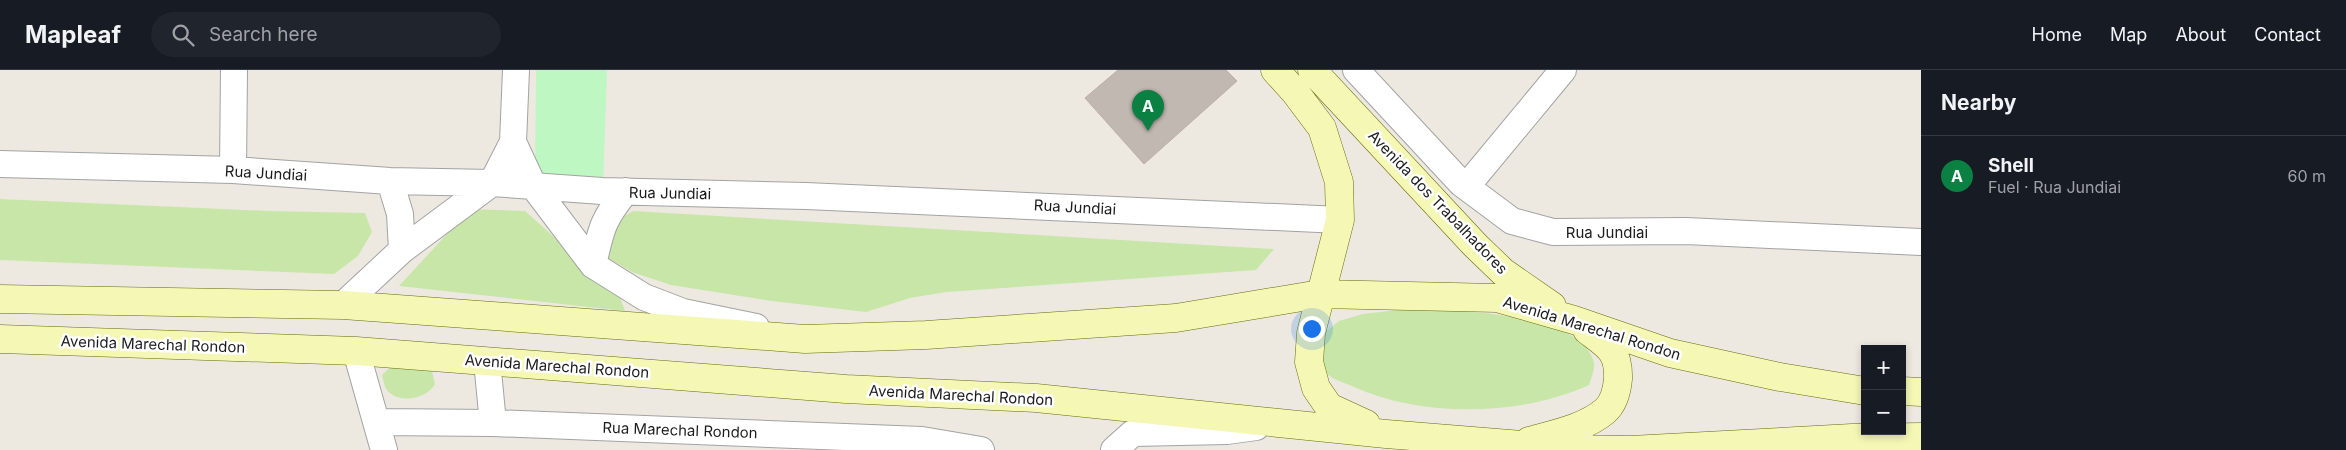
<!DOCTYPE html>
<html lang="en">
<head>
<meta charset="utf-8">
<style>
	:root { --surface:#171b24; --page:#20242c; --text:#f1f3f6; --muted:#9ea1a6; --line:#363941; --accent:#0b8043 }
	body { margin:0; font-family:Inter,sans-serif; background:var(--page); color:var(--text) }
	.controls { position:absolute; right:15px; bottom:15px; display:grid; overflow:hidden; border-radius:0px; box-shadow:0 2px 8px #0003 }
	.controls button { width:45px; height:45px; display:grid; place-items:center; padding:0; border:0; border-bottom:1px solid var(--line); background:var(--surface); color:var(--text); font:25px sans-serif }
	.you { position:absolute; left:1311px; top:258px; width:18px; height:18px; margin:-12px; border:4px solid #fff; border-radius:50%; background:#1a73e8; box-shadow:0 0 0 8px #1a73e833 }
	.badge { display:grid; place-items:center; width:32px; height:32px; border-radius:50%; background:var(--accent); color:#fff; font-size:16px; font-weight:700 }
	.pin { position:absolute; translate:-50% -41px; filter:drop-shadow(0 1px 2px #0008) }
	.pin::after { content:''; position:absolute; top:26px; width:18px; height:15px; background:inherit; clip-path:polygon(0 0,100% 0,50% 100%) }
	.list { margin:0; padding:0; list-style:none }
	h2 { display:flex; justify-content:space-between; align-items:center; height:65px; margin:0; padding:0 20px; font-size:21px }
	h2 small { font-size:16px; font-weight:400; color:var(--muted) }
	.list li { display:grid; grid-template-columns:32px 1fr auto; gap:15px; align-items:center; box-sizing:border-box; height:80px; padding:0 20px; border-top:1px solid var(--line) }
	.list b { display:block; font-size:19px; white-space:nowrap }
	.list p { margin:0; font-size:16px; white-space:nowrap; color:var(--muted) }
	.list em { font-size:16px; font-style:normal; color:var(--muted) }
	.icon { flex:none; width:28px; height:28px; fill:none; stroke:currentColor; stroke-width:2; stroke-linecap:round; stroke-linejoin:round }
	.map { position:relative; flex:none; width:1921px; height:380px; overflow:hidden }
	header { display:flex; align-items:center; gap:30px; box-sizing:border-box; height:70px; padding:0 25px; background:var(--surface); border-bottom:1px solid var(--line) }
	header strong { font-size:24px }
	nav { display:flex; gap:28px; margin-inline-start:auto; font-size:18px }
	.search { width:350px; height:45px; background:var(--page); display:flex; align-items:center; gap:12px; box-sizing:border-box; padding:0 18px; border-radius:28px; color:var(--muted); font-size:19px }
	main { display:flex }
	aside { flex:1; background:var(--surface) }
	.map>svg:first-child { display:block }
</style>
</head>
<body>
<header>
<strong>Mapleaf</strong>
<div class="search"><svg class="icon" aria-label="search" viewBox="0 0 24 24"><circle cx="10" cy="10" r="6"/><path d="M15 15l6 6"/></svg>Search here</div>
<nav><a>Home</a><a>Map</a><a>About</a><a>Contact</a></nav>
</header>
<main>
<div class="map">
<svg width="1921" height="380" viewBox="0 0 1921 380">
	<rect width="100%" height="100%" fill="#ede9e1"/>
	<!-- grass -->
	<path fill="#c8e6a8" d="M0 129 269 141 365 143 372 162 358 186 334 204 0 190Z
		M470 139 525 141 619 225 625 241 399 216Z
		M633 141 1274 179 1256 200 946 222 910 228 866 242 772 231 671 215 632 202 605 186 618 150Z
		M1414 238C1455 241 1583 242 1594 293 1595 299 1591 309 1589 315 1521 346 1423 348 1354 317 1346 313 1333 310 1327 304 1316 295 1319 279 1319 267L1339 251 1363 244Z
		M392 295 431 297 435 314C427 330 394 335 385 317 384 313 383 309 382 305Z"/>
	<!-- park -->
	<path fill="#bef7c1" d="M536 0H607L603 117 535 107Z"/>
	<!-- building -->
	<path fill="#c1b8b1" stroke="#beafa4" d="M1118 0H1226L1237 11 1144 94 1085 28Z"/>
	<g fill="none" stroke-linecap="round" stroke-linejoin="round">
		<!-- street casing -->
		<g stroke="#a3a3a3" stroke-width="28">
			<path id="street" d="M1356 0 1461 113 1512 151 1553 162 1686 161 1921 172
				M513 72 534 117 593 195 644 227 683 242 756 257
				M0 94 233 100 390 111 492 113 602 121 806 126 1340 150
				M233 100 234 0
				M390 111 400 144 402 180
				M1466 117 1563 0
				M593 195C601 160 602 150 626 121
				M343 235 402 180 492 113 513 72 516 0
				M356 281 384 380
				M487 291 493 353
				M378 352 493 353 922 370 981 380
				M1114 380 1133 363 1227 361 1256 357"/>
		</g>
		<!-- secondary casing -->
		<g stroke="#646d08" stroke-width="29">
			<path id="secondary" d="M1275 0 1295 22 1322 58 1339 112 1340 150 1311 263 1309 292 1316 318 1329 337 1366 354
				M1312 0 1475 175 1503 202 1552 236
				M0 229 343 235 805 269 926 265 1176 248 1320 224 1497 228 1574 250 1670 283 1780 307 1865 321
				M0 269 356 281 846 319 1036 328 1386 364 1570 379 1631 380 1852 368 1921 367
				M1902 321 1921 322
				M1529 371C1554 364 1585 358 1605 341 1614 333 1617 320 1618 309 1619 281 1608 276 1587 260"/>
		</g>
		<!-- street -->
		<use href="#street" stroke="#fff" stroke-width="26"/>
		<!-- secondary -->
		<use href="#secondary" stroke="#f5f7b5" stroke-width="28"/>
	</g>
	<g text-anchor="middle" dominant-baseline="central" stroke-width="5" stroke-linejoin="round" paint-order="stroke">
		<!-- street labels -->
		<g font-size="15" fill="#1c1c1c" stroke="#fff">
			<text transform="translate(266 103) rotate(3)">Rua Jundiai</text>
			<text transform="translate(670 123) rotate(1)">Rua Jundiai</text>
			<text transform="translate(1438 132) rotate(46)">Avenida dos Trabalhadores</text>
			<text transform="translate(1075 137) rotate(3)">Rua Jundiai</text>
			<text x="1607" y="162">Rua Jundiai</text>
			<text transform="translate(1592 258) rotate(17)">Avenida Marechal Rondon</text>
			<text transform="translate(153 274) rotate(2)">Avenida Marechal Rondon</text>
			<text transform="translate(557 296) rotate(4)">Avenida Marechal Rondon</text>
			<text transform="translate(961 325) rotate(3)">Avenida Marechal Rondon</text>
			<text transform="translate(680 360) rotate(2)">Rua Marechal Rondon</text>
		</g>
	</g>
</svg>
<div class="controls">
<button>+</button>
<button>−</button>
</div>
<div class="you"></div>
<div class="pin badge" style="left:1148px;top:61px">A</div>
</div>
<aside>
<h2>Nearby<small></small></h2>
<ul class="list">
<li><span class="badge">A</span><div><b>Shell</b><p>Fuel · Rua Jundiai</p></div><em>60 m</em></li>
</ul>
</aside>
</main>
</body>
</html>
